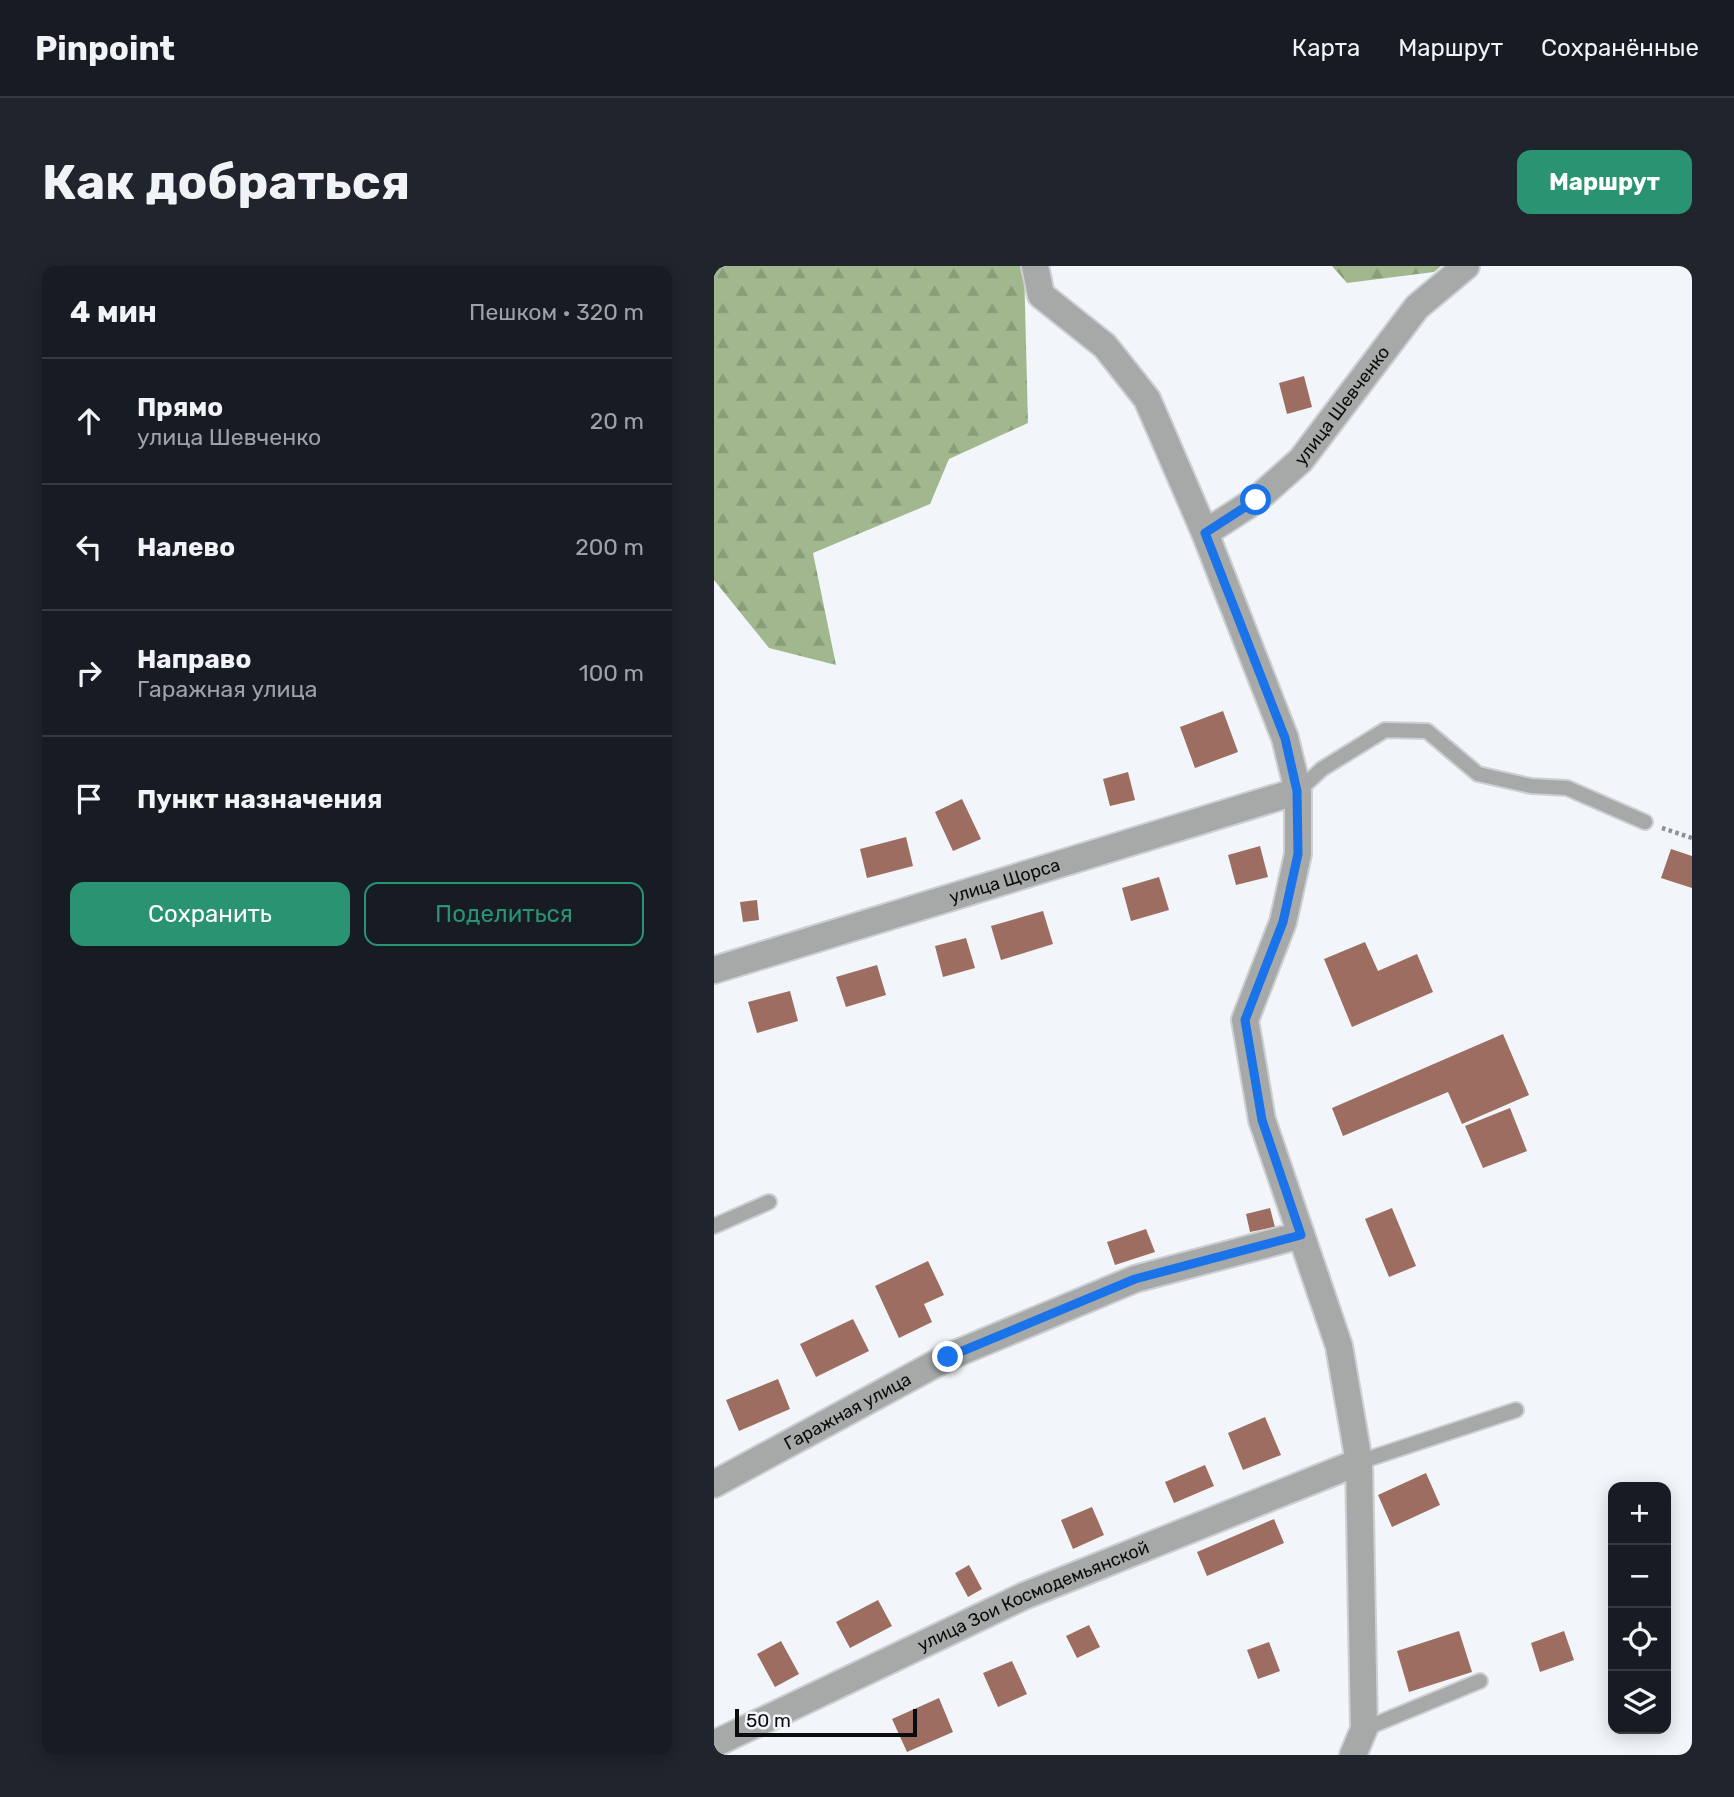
<!DOCTYPE html>
<html lang="ru">
<head>
<meta charset="utf-8">
<style>
	:root { --surface:#171b24; --page:#20242c; --text:#f1f3f6; --muted:#9ea1a6; --line:#363941; --accent:#2a9372 }
	body { margin:0; font-family:Rubik,sans-serif; background:var(--page); color:var(--text) }
	.controls { position:absolute; right:21px; bottom:21px; display:grid; overflow:hidden; border-radius:14px; box-shadow:0 4px 18px #0003 }
	.controls button { width:63px; height:63px; display:grid; place-items:center; padding:0; border:0; border-bottom:2px solid var(--line); background:var(--surface); color:var(--text); font:35px sans-serif }
	.scale { position:absolute; left:21px; bottom:18px; width:182px; box-sizing:border-box; padding-left:7px; border:4px solid #0b0c0d; border-top:0; font-size:19px; line-height:24px; white-space:nowrap; color:#0b0c0d; -webkit-text-stroke:5px #f2f5f9; paint-order:stroke }
	.stop { position:absolute; width:21px; height:21px; margin:-16px; border:5px solid #1a73e8; border-radius:50%; background:#fff }
	.stop.end { background:#1a73e8; border-color:#fff; box-shadow:0 2px 7px #0008 }
	.list { margin:0; padding:0; list-style:none }
	h2 { display:flex; justify-content:space-between; align-items:center; height:91px; margin:0; padding:0 28px; font-size:30px }
	h2 small { font-size:23px; font-weight:400; color:var(--muted) }
	.list li { display:grid; grid-template-columns:46px 1fr auto; gap:21px; align-items:center; box-sizing:border-box; height:126px; padding:0 28px; border-top:2px solid var(--line) }
	.list b { display:block; font-size:26px; white-space:nowrap }
	.list p { margin:0; font-size:23px; white-space:nowrap; color:var(--muted) }
	.list em { font-size:23px; font-style:normal; color:var(--muted) }
	.actions { display:flex; gap:14px; padding:21px 28px }
	.actions a { flex:1; padding:16px 0; border:2px solid var(--accent); border-radius:14px; text-align:center; font-size:24px; color:var(--accent) }
	.actions .main { background:var(--accent); color:#fff }
	.icon { flex:none; width:38px; height:38px; fill:none; stroke:currentColor; stroke-width:2; stroke-linecap:round; stroke-linejoin:round }
	.map { position:relative; flex:none; width:978px; height:1489px; overflow:hidden; border-radius:14px }
	header { display:flex; align-items:center; gap:42px; box-sizing:border-box; height:98px; padding:0 35px; background:var(--surface); border-bottom:2px solid var(--line) }
	header strong { font-size:33px }
	nav { display:flex; gap:38px; margin-inline-start:auto; font-size:24px }
	.intro { display:flex; align-items:center; justify-content:space-between; box-sizing:border-box; height:168px; padding:0 42px }
	h1 { margin:0; font-size:49px }
	.button { padding:18px 32px; border-radius:14px; background:var(--accent); color:#fff; font-size:24px; font-weight:700 }
	main { display:flex; gap:42px; padding:0 42px }
	aside { flex:1; background:var(--surface); border-radius:14px; box-shadow:0 4px 18px #0003 }
	.map>svg:first-child { display:block }
</style>
</head>
<body>
<header>
<strong>Pinpoint</strong>
<nav><a>Карта</a><a>Маршрут</a><a>Сохранённые</a></nav>
</header>
<div class="intro"><h1>Как добраться</h1><a class="button">Маршрут</a></div>
<main>
<aside>
<h2>4 мин<small>Пешком · 320 m</small></h2>
<ul class="list">
<li><svg class="icon" aria-label="ahead" viewBox="0 0 24 24"><path d="M12 20V5M6 11l6-6 6 6"/></svg><div><b>Прямо</b><p>улица Шевченко</p></div><em>20 m</em></li>
<li><svg class="icon" aria-label="left" viewBox="0 0 24 24"><path d="M17 20v-9H6M10 6l-5 5 5 5"/></svg><div><b>Налево</b></div><em>200 m</em></li>
<li><svg class="icon" aria-label="right" viewBox="0 0 24 24"><path d="M7 20v-9h11M14 6l5 5-5 5"/></svg><div><b>Направо</b><p>Гаражная улица</p></div><em>100 m</em></li>
<li><svg class="icon" aria-label="arrive" viewBox="0 0 24 24"><path d="M6 21V4h12l-3 4 3 4H6"/></svg><div><b>Пункт назначения</b></div></li>
</ul>
<div class="actions"><a class="main">Сохранить</a><a>Поделиться</a></div>
</aside>
<div class="map">
<svg width="978" height="1489" viewBox="0 0 978 1489">
	<defs>
		<pattern id="forest-firs" width="22" height="20" patternUnits="userSpaceOnUse" patternTransform="scale(1.75)"><rect width="22" height="20" fill="#a1b88e"/><path d="M5 1l3.5 6h-7zM16 11l3.5 6h-7z" fill="#899d79"/></pattern>
	</defs>
	<rect width="100%" height="100%" fill="#f2f5f9"/>
	<!-- forest -->
	<path fill="url(#forest-firs)" d="M0 0H310L314 157 235 193 216 238 99 287 122 399 55 382 0 314Z
		M618 0H727L720 6 633 17Z"/>
	<!-- building -->
	<path fill="#9c6d60" d="M590 110 598 141 573 148 565 117Z
		M509 445 524 486 481 502 466 461Z
		M414 506 421 534 396 540 389 513Z
		M248 533 267 573 239 585 221 546Z
		M192 571 199 600 153 612 146 583Z
		M546 580 554 611 522 619 514 589Z
		M957 583 978 590V622L947 612Z
		M445 611 455 644 417 655 408 622Z
		M43 634 45 654 29 656 26 636Z
		M329 645 339 678 287 694 277 660Z
		M252 672 261 702 229 711 221 680Z
		M651 676 664 705 703 688 719 726 638 761 610 693Z
		M163 699 172 729 132 741 122 711Z
		M76 725 84 755 43 767 34 736Z
		M789 768 815 829 748 858 734 826 629 870 618 842Z
		M796 842 813 885 769 902 751 860Z
		M556 942 561 961 536 966 532 948Z
		M678 942 702 1000 675 1011 651 953Z
		M432 963 441 986 401 999 393 976Z
		M214 995 230 1029 210 1038 218 1056 185 1072 161 1020Z
		M139 1053 155 1085 102 1111 86 1078Z
		M64 1113 76 1143 25 1165 12 1134Z
		M551 1151 567 1189 529 1204 514 1167Z
		M491 1199 500 1220 460 1237 451 1216Z
		M712 1207 726 1239 678 1261 664 1229Z
		M378 1241 390 1269 359 1283 347 1254Z
		M560 1253 570 1277 493 1310 483 1286Z
		M255 1299 268 1323 254 1331 241 1307Z
		M164 1334 178 1360 136 1382 122 1356Z
		M375 1359 386 1381 363 1392 352 1370Z
		M745 1365 758 1406 695 1426 683 1385Z
		M850 1365 860 1394 826 1406 817 1377Z
		M67 1375 85 1408 61 1421 43 1388Z
		M555 1376 566 1405 544 1413 533 1384Z
		M298 1395 313 1428 284 1441 269 1407Z
		M225 1432 239 1466 193 1486 178 1453Z"/>
	<g fill="none" stroke-linecap="round" stroke-linejoin="round">
		<!-- lane casing -->
		<g stroke="#cdd0d3" stroke-width="18">
			<path id="lane" d="M584 525 608 503 671 464 713 465 764 508 817 520 853 522 931 556
				M0 960 55 936
				M645 1196 802 1144
				M650 1463 766 1415"/>
		</g>
		<!-- street casing -->
		<g stroke="#cdd0d3" stroke-width="30">
			<g id="street">
				<path d="M321 0 327 29 391 80 433 133 491 267 571 472 584 525V588L569 656 531 754 548 854 625 1080 645 1196 650 1463 639 1489"/>
				<path id="s1" d="M491 267 542 234 587 194 703 41 752 0"/>
				<path id="s2" d="M0 704 584 525"/>
				<path id="s3" d="M0 1218 234 1091 421 1013 587 969"/>
				<path id="s4" d="M0 1478 310 1330 645 1196"/>
			</g>
		</g>
		<!-- path -->
		<path stroke="#8e9093" stroke-width="4.5" stroke-dasharray="3.5 3.5" stroke-linecap="butt" d="M948 562 978 572"/>
		<!-- lane -->
		<use href="#lane" stroke="#a7a9a9" stroke-width="14"/>
		<!-- street -->
		<use href="#street" stroke="#a7a9a9" stroke-width="26"/>
	</g>
	<g fill="none" stroke-linecap="round" stroke-linejoin="round">
		<!-- route -->
		<path stroke="#1a73e8" stroke-width="9" d="M234 1091 421 1013 587 969 548 854 531 754 569 656 584 588 583 525 571 472 491 267 542 234"/>
	</g>
	<g text-anchor="middle" dominant-baseline="central" stroke-width="5" stroke-linejoin="round" paint-order="stroke">
		<!-- street labels -->
		<g font-size="18" fill="#0b0c0d" stroke="#f2f5f9">
			<text stroke="none"><textPath href="#s1" startOffset="189">улица Шевченко</textPath></text>
			<text stroke="none"><textPath href="#s2" startOffset="304">улица Щорса</textPath></text>
			<text stroke="none"><textPath href="#s3" startOffset="152">Гаражная улица</textPath></text>
			<text stroke="none"><textPath href="#s4" startOffset="352">улица Зои Космодемьянской</textPath></text>
		</g>
	</g>
</svg>
<div class="controls">
<button>+</button>
<button>−</button>
<button><svg class="icon" aria-label="locate" viewBox="0 0 24 24"><circle cx="12" cy="12" r="6"/><path d="M12 2v4M12 18v4M2 12h4M18 12h4"/></svg></button>
<button><svg class="icon" aria-label="layers" viewBox="0 0 24 24"><path d="M12 4l9 5-9 5-9-5zM3 14l9 5 9-5"/></svg></button>
</div>
<div class="scale">50 m</div>
<div class="stop" style="left:542px;top:234px"></div>
<div class="stop end" style="left:234px;top:1091px"></div>
</div>
</main>
</body>
</html>
